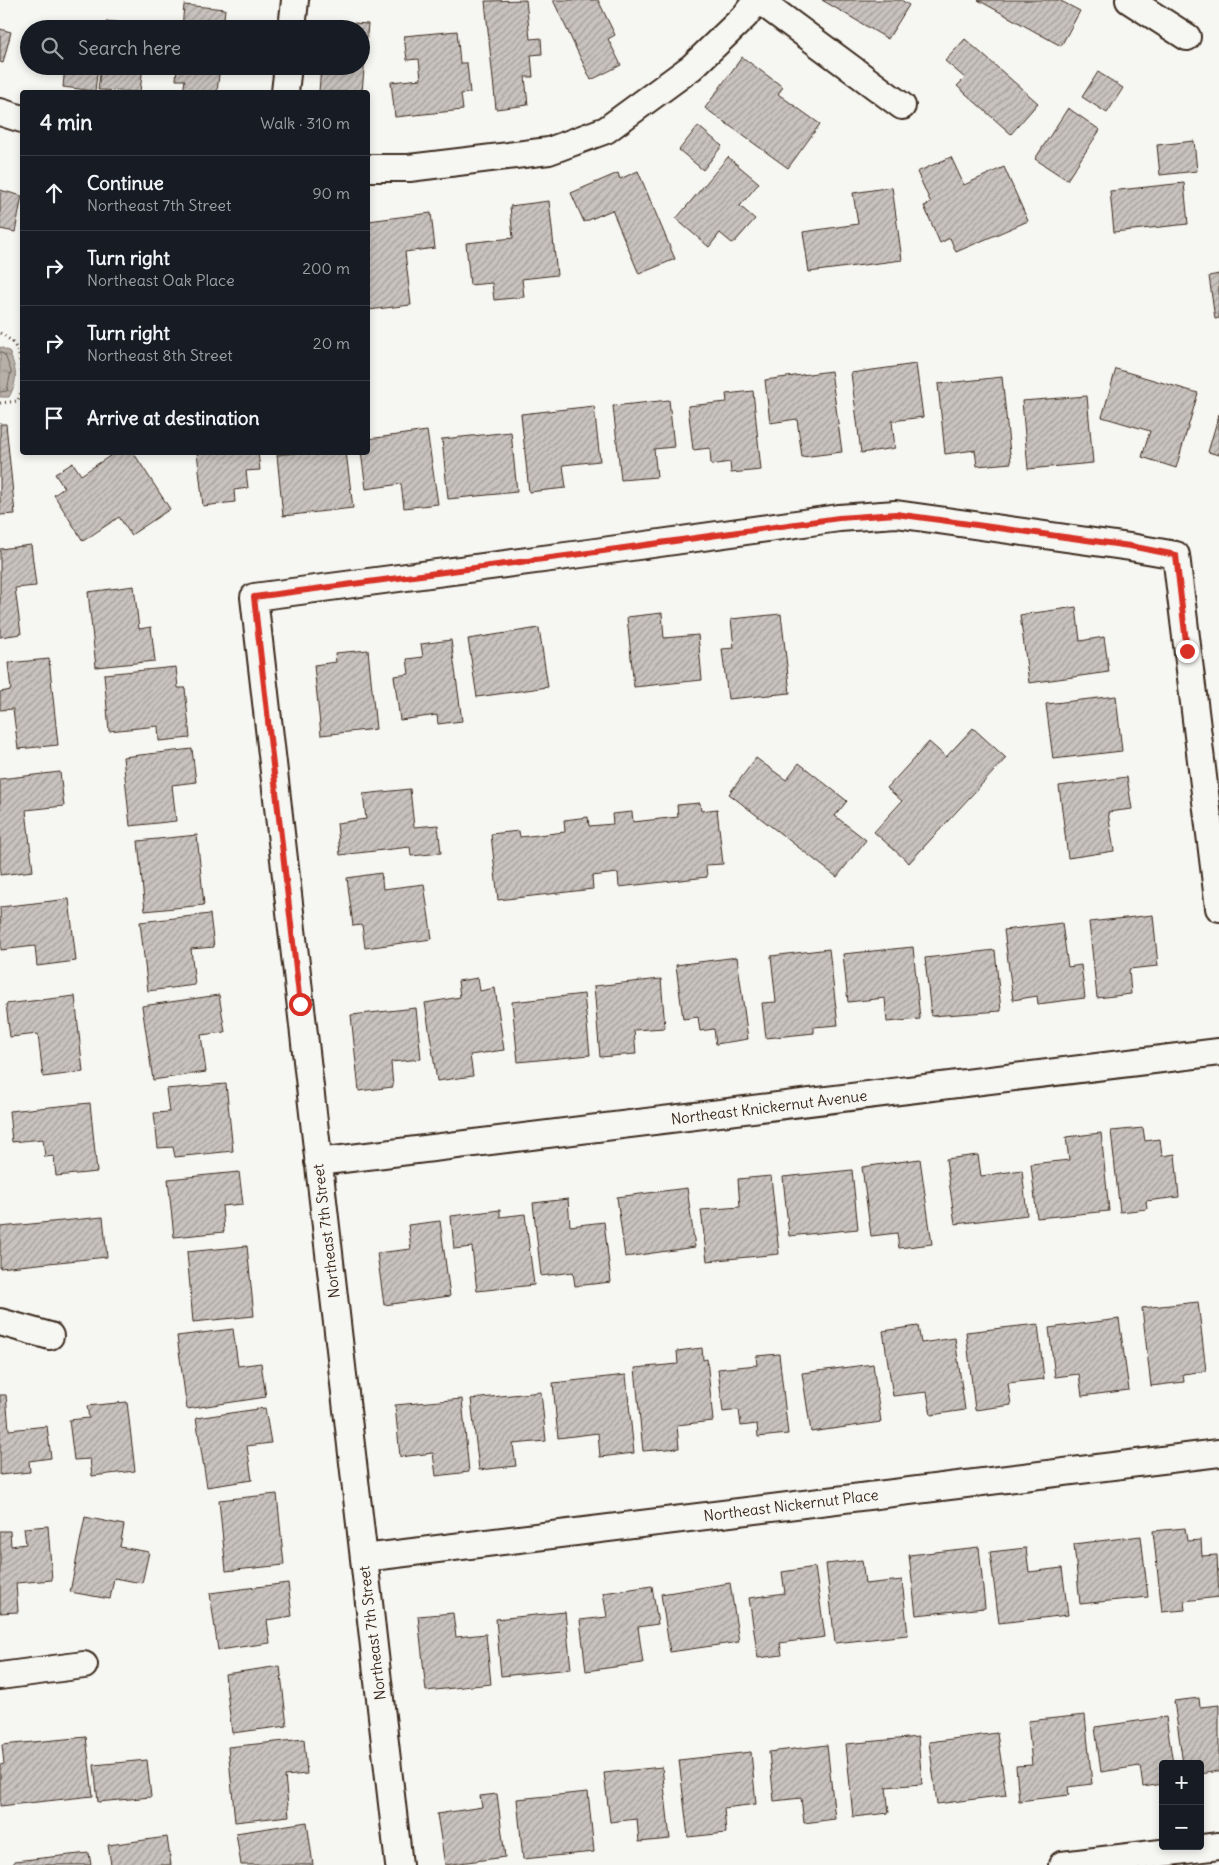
<!DOCTYPE html>
<html lang="en">
<head>
<meta charset="utf-8">
<style>
	:root { --surface:#171b24; --page:#242831; --text:#f1f3f6; --muted:#9ea1a6; --line:#363941 }
	body { margin:0; font-family:Delius,sans-serif; background:var(--page); color:var(--text) }
	.controls { position:absolute; right:15px; bottom:15px; display:grid; overflow:hidden; border-radius:5px; box-shadow:0 2px 8px #0003 }
	.controls button { width:45px; height:45px; display:grid; place-items:center; padding:0; border:0; border-bottom:1px solid var(--line); background:var(--surface); color:var(--text); font:25px sans-serif }
	.stop { position:absolute; width:15px; height:15px; margin:-11px; border:4px solid #d93025; border-radius:50%; background:#fff }
	.stop.end { background:#d93025; border-color:#fff; box-shadow:0 1px 5px #0008 }
	.list { margin:0; padding:0; list-style:none }
	h2 { display:flex; justify-content:space-between; align-items:center; height:65px; margin:0; padding:0 20px; font-size:21px }
	h2 small { font-size:16px; font-weight:400; color:var(--muted) }
	.list li { display:grid; grid-template-columns:32px 1fr auto; gap:15px; align-items:center; box-sizing:border-box; height:75px; padding:0 20px; border-top:1px solid var(--line) }
	.list b { display:block; font-size:19px; white-space:nowrap }
	.list p { margin:0; font-size:16px; white-space:nowrap; color:var(--muted) }
	.list em { font-size:16px; font-style:normal; color:var(--muted) }
	.icon { flex:none; width:28px; height:28px; fill:none; stroke:currentColor; stroke-width:2; stroke-linecap:round; stroke-linejoin:round }
	.map { position:relative; flex:none; width:1219px; height:1865px; overflow:hidden }
	.search { position:absolute; background:var(--surface); box-shadow:0 2px 8px #0003; left:20px; top:20px; width:350px; height:55px; display:flex; align-items:center; gap:12px; box-sizing:border-box; padding:0 18px; border-radius:28px; color:var(--muted); font-size:19px }
	.panel { position:absolute; background:var(--surface); box-shadow:0 2px 8px #0003; left:20px; top:90px; width:350px; height:365px; border-radius:5px }
	.map>svg:first-child { display:block }
</style>
</head>
<body>
<div class="map">
<svg width="1219" height="1865" viewBox="0 0 1219 1865">
	<defs>
		<pattern id="water-ripples" width="26" height="14" patternUnits="userSpaceOnUse" patternTransform="scale(1.25)"><rect width="26" height="14" fill="#b6b0a9"/><path d="M2 4q2-2 4 0t4 0M15 11q2-2 4 0t4 0" fill="none" stroke="#958f89"/></pattern>
		<pattern id="building-hatch" width="6" height="6" patternUnits="userSpaceOnUse" patternTransform="scale(1.25)"><rect width="6" height="6" fill="#c8c3be"/><path d="M-1 1l2-2M0 6l6-6M5 7l2-2" fill="none" stroke="#a49f9a"/></pattern>
	</defs>
	<rect width="100%" height="100%" fill="#f6f6f2"/>
	<filter id="ink" filterUnits="userSpaceOnUse"><feTurbulence type="fractalNoise" baseFrequency=".02" numOctaves="2"/><feDisplacementMap in="SourceGraphic" scale="10" xChannelSelector="R" yChannelSelector="G"/><feConvolveMatrix kernelMatrix="1 2 1 2 8 2 1 2 1" color-interpolation-filters="sRGB"/></filter>
	<g filter="url(#ink)">
		<!-- water -->
		<path fill="url(#water-ripples)" stroke="#857a71" d="M0 347 9 351C16 369 19 379 9 397H0Z"/>
		<g fill="none" stroke-linecap="round" stroke-linejoin="round">
			<!-- shore -->
			<path stroke="#6c6056" stroke-width="1" d="M0 352 5 355 11 371 7 391 0 392"/>
		</g>
		<!-- building -->
		<path fill="url(#building-hatch)" stroke="#3b2a1e" d="M526 0 530 39 541 38 542 54 531 55 533 77H525L528 105 496 109 485 1Z
			M553 0H598L615 35 608 39 621 65 591 80Z
			M822 0H901L909 5 888 39Z
			M978 0H1059L1080 11 1061 46Z
			M184 5 225 9 223 29H182Z
			M107 21 148 26V29H106Z
			M340 22 368 24 362 92H319L321 66H361V29H339Z
			M0 29 11 32 3 63 0 62Z
			M457 31 460 63H467L470 93 461 94 463 110 395 117 391 82 421 79 419 59 407 60 404 36Z
			M965 39 1038 103 1011 134 957 86 965 78 945 61Z
			M742 57 783 87 778 94 820 124 788 168 705 108Z
			M65 66H98L95 91 63 87Z
			M101 66H143L140 92 98 90Z
			M177 66H220L217 92H183L185 80H176Z
			M1098 72 1123 88 1107 113 1082 97Z
			M1068 108 1100 130 1067 180 1035 159Z
			M698 126 722 146 703 170 679 150Z
			M1194 141 1197 171 1160 175 1157 145Z
			M728 157 759 183 740 206 755 219 733 244 720 233 709 247 676 219Z
			M951 157 964 185 1004 167 1028 221 956 252 950 238 940 243 924 206 931 203 917 172Z
			M638 171 675 259 639 274 612 210 584 222 571 193 618 173 620 179Z
			M1184 183 1188 224 1114 232 1110 191Z
			M892 187 902 260 809 272 803 232 858 224 853 193Z
			M0 190 22 196 15 232 0 229Z
			M549 201 557 275 522 279 524 297 494 300 492 283 470 285 466 243 513 238 510 206Z
			M431 213 435 248 405 252 411 305 368 310V221Z
			M1219 274V318L1215 319 1209 276Z
			M916 364 923 417 892 421 895 448 861 453 851 373Z
			M1116 369 1198 393 1176 468 1142 457 1150 431 1102 417Z
			M831 371 842 452 802 457 797 419 770 423 765 380Z
			M1002 377 1011 463 977 466 975 450 945 454 938 384Z
			M753 391 761 470 731 473 730 462 711 465 710 448 693 450 688 406 727 402 726 394Z
			M1087 396 1093 463 1028 469 1022 401Z
			M669 400 674 447 654 449 657 477 621 480 613 406Z
			M594 406 600 461 563 465 566 488 529 492 521 414Z
			M1219 414V455L1208 452Z
			M0 424H6L15 514 0 515Z
			M427 431 438 504 404 508 401 484 366 489 361 452H368V439Z
			M511 432 517 492 448 499 442 439Z
			M116 452H133L170 509 131 535 119 517 83 541 54 495 64 488 55 474 73 463 81 475Z
			M197 452H258L260 470 246 471 248 488 234 490 235 502 203 506Z
			M302 452H346L353 508 283 516 277 455Z
			M31 545 36 586 15 588 21 634 0 637V549Z
			M134 586 139 629 151 627 155 661 96 667 88 592Z
			M1076 607 1080 641 1104 637 1109 672 1029 683 1020 615Z
			M662 613 664 638 698 635 702 680 634 687 627 617Z
			M781 614 790 693 728 699 722 649 734 648 731 619Z
			M539 628 548 687 477 697 468 639Z
			M451 640 462 721 438 724 437 715 400 720 394 676 409 674 407 659 423 657 421 644Z
			M368 650 376 729 321 735 314 665 336 662 335 653Z
			M49 659 58 745 18 749 13 709 0 710V692L11 690 8 663Z
			M176 667 178 688H185L190 738 159 741 158 726 109 731 104 674Z
			M1116 696 1122 751 1053 759 1046 704Z
			M973 728 1006 758 909 863 874 832 902 801 887 788 929 742 946 757Z
			M192 749 196 782 172 785 176 821 130 826 123 757Z
			M756 758 786 780 799 763 847 801 835 816 866 840 837 877 729 794Z
			M60 772 64 806 26 810 33 871 0 875V779Z
			M1127 777 1132 809 1108 812 1114 851 1068 858 1059 786Z
			M410 789 414 827 438 825 441 853 411 856 410 847 340 855 337 823 366 819 363 794Z
			M700 803 701 811 717 809 723 864 706 865 707 877 619 887 618 873 592 876 593 889 498 900 491 834 519 831 520 837 565 832 564 820 588 817 589 826 613 824 612 814 632 812 633 822 678 817 677 805Z
			M197 835 204 905 145 911 138 841Z
			M381 873 383 889 424 884 432 939 365 948 362 925 353 926 347 878Z
			M69 899 76 961 37 966 35 946 1 950 0 907Z
			M210 914 214 947 191 949 195 985 148 991 140 922Z
			M1153 915 1158 966 1129 969 1131 994 1097 998 1089 922Z
			M1062 923 1068 967 1081 965 1085 998 1038 1004 1037 996 1013 1000 1004 930Z
			M913 947 920 1019 887 1022 885 998 848 1002 843 954Z
			M829 949 838 1025 814 1027V1033L766 1038 762 1003 776 1002 771 956Z
			M995 950 1001 1011 931 1016 925 958Z
			M737 957 748 1039 716 1044 714 1029 700 1031 698 1017 683 1019 676 965Z
			M478 978 480 991 495 988 504 1050 470 1055 473 1076 437 1081 425 1003 460 997 458 981Z
			M661 979 665 1028 634 1030 636 1054 600 1057 594 986Z
			M584 994 590 1055 518 1062 512 1002Z
			M219 995 225 1032 201 1035 206 1072 153 1080 142 1006Z
			M75 996 83 1072 43 1077 38 1034 10 1037 6 1004Z
			M416 1008 421 1059 391 1062 393 1087 359 1091 351 1015Z
			M226 1084 233 1151 175 1157 173 1147 158 1148 154 1113 169 1112 166 1089Z
			M90 1103 97 1172 56 1176 54 1156 45 1157 43 1139 12 1142 9 1111Z
			M1143 1128 1145 1141 1160 1139 1162 1156 1175 1154 1179 1197 1146 1201 1147 1209 1120 1212 1111 1131Z
			M1101 1133 1109 1211 1037 1218 1031 1164 1069 1160 1066 1137Z
			M978 1155 981 1176 1022 1170 1027 1215 955 1224 946 1159Z
			M920 1159 932 1244 899 1248 897 1233 871 1236 862 1167Z
			M852 1170 858 1229 789 1236 783 1177Z
			M239 1172 243 1204 222 1206 224 1232 174 1237 168 1179Z
			M771 1176 779 1254 707 1261 701 1210 740 1207 738 1179Z
			M687 1188 695 1247 625 1257 617 1197Z
			M568 1199 570 1226 604 1222 611 1282 575 1286 573 1272 541 1276 533 1203Z
			M500 1210V1217L525 1214 534 1285 477 1291 472 1247 454 1249 451 1216Z
			M103 1217 107 1257 0 1268V1227Z
			M440 1221 450 1296 384 1305 377 1253 411 1249 408 1225Z
			M247 1246 254 1316 193 1322 187 1252Z
			M1198 1302 1206 1371 1183 1374 1184 1382 1151 1386 1142 1308Z
			M1119 1319 1129 1390 1082 1396 1079 1374 1055 1377 1049 1328Z
			M1038 1324 1044 1379 1008 1383 1011 1405 975 1410 966 1332Z
			M918 1326 921 1343 955 1338 965 1410 931 1415 927 1392 893 1396 883 1331Z
			M233 1329 238 1366 261 1363 266 1397 187 1409 177 1336Z
			M702 1348 703 1360 707 1359 713 1421 677 1425 679 1448 643 1451 635 1368 678 1364 677 1351Z
			M779 1354 788 1434 758 1437 757 1424 741 1426 739 1410 723 1412 718 1369 757 1365 756 1356Z
			M873 1364 881 1422 811 1432 802 1373Z
			M626 1375 634 1453 600 1457 598 1433 558 1438 553 1383Z
			M541 1392 546 1441 513 1444 516 1466 479 1470 471 1399Z
			M0 1395H6L9 1430 47 1426 51 1458 29 1461 30 1472 0 1475Z
			M462 1399 469 1472 436 1476 433 1453 400 1457 395 1405Z
			M127 1402 135 1471 92 1476 90 1459 74 1460 69 1420 89 1418 87 1406Z
			M265 1408 271 1443 247 1446 252 1480 207 1487 196 1418Z
			M277 1494 284 1565 226 1571 219 1500Z
			M85 1517 124 1525 120 1547 149 1552 142 1583 114 1578 110 1599 70 1592Z
			M48 1526 52 1580 16 1583 18 1612 0 1613V1531H10L11 1546 26 1544 24 1528Z
			M1185 1528 1187 1541 1201 1540 1202 1556 1217 1555 1219 1597 1184 1601 1185 1610 1162 1612 1153 1531Z
			M1141 1536 1148 1597 1080 1604 1074 1544Z
			M979 1547 985 1608 916 1615 909 1555Z
			M1026 1548 1029 1572 1062 1568 1068 1615 999 1623 990 1552Z
			M862 1560 865 1584 902 1580 908 1635 835 1643 826 1564Z
			M815 1567 825 1637 780 1643 782 1655 758 1658 749 1598 785 1593 782 1572Z
			M288 1583 292 1616 267 1620 270 1643 218 1650 210 1593Z
			M730 1583 739 1642 670 1652 661 1594Z
			M652 1586 658 1624 638 1627 643 1663 586 1671 580 1620 607 1617 603 1593Z
			M565 1612 571 1669 501 1676 496 1619Z
			M453 1613 456 1637 486 1634 491 1684 426 1691 418 1616Z
			M280 1666 287 1726 232 1733 225 1674Z
			M1199 1698 1200 1707 1219 1705V1771L1200 1774V1764H1183L1174 1701Z
			M1085 1715 1092 1784 1068 1787 1069 1795 1019 1801 1016 1766 1032 1765 1028 1721Z
			M1166 1717 1173 1764H1163V1784L1143 1787 1140 1766 1101 1772 1095 1727Z
			M997 1733 1006 1795 937 1804 929 1742Z
			M86 1737 93 1796 0 1806V1765L4 1764 2 1745Z
			M918 1737 922 1784 886 1787 889 1813 853 1817 846 1744Z
			M304 1739 307 1774 285 1776 289 1816 235 1822 228 1747Z
			M827 1745 835 1819 804 1823 801 1798 774 1801 769 1752Z
			M751 1752 756 1804 724 1808 726 1833 688 1837 679 1760Z
			M147 1760 151 1797 98 1802 94 1765Z
			M662 1767 670 1839 639 1842 637 1819 610 1822 604 1773Z
			M588 1792 594 1852 523 1859 517 1799Z
			M497 1794 505 1857 445 1865 437 1814 482 1807 480 1796Z
			M307 1822 313 1865H241L236 1833Z
			M167 1837 171 1865H111L108 1845Z
			M89 1853 91 1865H14V1861Z"/>
		<g fill="none" stroke-linecap="round" stroke-linejoin="round">
			<!-- street casing -->
			<g stroke="#3b2a1e" stroke-width="30">
				<path id="street" d="M759 0 902 106
					M1129 0 1187 37
					M292 29 295 0
					M285 92 288 66
					M0 112 22 119
					M368 168H409L549 151 606 130 692 67 745 16 757 0
					M318 1162 1219 1052
					M0 1322 50 1336
					M364 1558 1219 1453
					M0 1676 84 1665
					M399 1865 254 597 581 554 839 518 896 514 1130 547 1176 555 1219 908
					M1062 1865 1219 1846"/>
			</g>
			<!-- path -->
			<path stroke="#3b2a1e" stroke-width="3" stroke-dasharray="1 4" stroke-linecap="butt" d="M0 333C20 345 19 354 22 375
				M0 403 18 401 22 389"/>
			<!-- street -->
			<use href="#street" stroke="#f6f6f2" stroke-width="26"/>
		</g>
	</g>
	<g fill="none" stroke-linecap="round" stroke-linejoin="round" filter="url(#ink)">
		<!-- route -->
		<path stroke="#d93025" stroke-width="6" d="M300 1004 254 597 581 554 839 518 896 514 1130 546 1176 555 1187 651"/>
	</g>
	<g text-anchor="middle" dominant-baseline="central" stroke-width="4" stroke-linejoin="round" paint-order="stroke">
		<!-- street labels -->
		<g font-size="15" fill="#3b2a1e" stroke="#f6f6f2">
			<text transform="translate(769 1107) rotate(-7)">Northeast Knickernut Avenue</text>
			<text transform="translate(326 1231) rotate(-97)">Northeast 7th Street</text>
			<text transform="translate(791 1505) rotate(-7)">Northeast Nickernut Place</text>
			<text transform="translate(372 1633) rotate(-97)">Northeast 7th Street</text>
		</g>
	</g>
</svg>
<div class="controls">
<button>+</button>
<button>−</button>
</div>
<div class="stop" style="left:300px;top:1004px"></div>
<div class="stop end" style="left:1187px;top:651px"></div>
<div class="search"><svg class="icon" aria-label="search" viewBox="0 0 24 24"><circle cx="10" cy="10" r="6"/><path d="M15 15l6 6"/></svg>Search here</div>
<section class="panel">
<h2>4 min<small>Walk · 310 m</small></h2>
<ul class="list">
<li><svg class="icon" aria-label="ahead" viewBox="0 0 24 24"><path d="M12 20V5M6 11l6-6 6 6"/></svg><div><b>Continue</b><p>Northeast 7th Street</p></div><em>90 m</em></li>
<li><svg class="icon" aria-label="right" viewBox="0 0 24 24"><path d="M7 20v-9h11M14 6l5 5-5 5"/></svg><div><b>Turn right</b><p>Northeast Oak Place</p></div><em>200 m</em></li>
<li><svg class="icon" aria-label="right" viewBox="0 0 24 24"><path d="M7 20v-9h11M14 6l5 5-5 5"/></svg><div><b>Turn right</b><p>Northeast 8th Street</p></div><em>20 m</em></li>
<li><svg class="icon" aria-label="arrive" viewBox="0 0 24 24"><path d="M6 21V4h12l-3 4 3 4H6"/></svg><div><b>Arrive at destination</b></div></li>
</ul>
</section>
</div>
</body>
</html>
